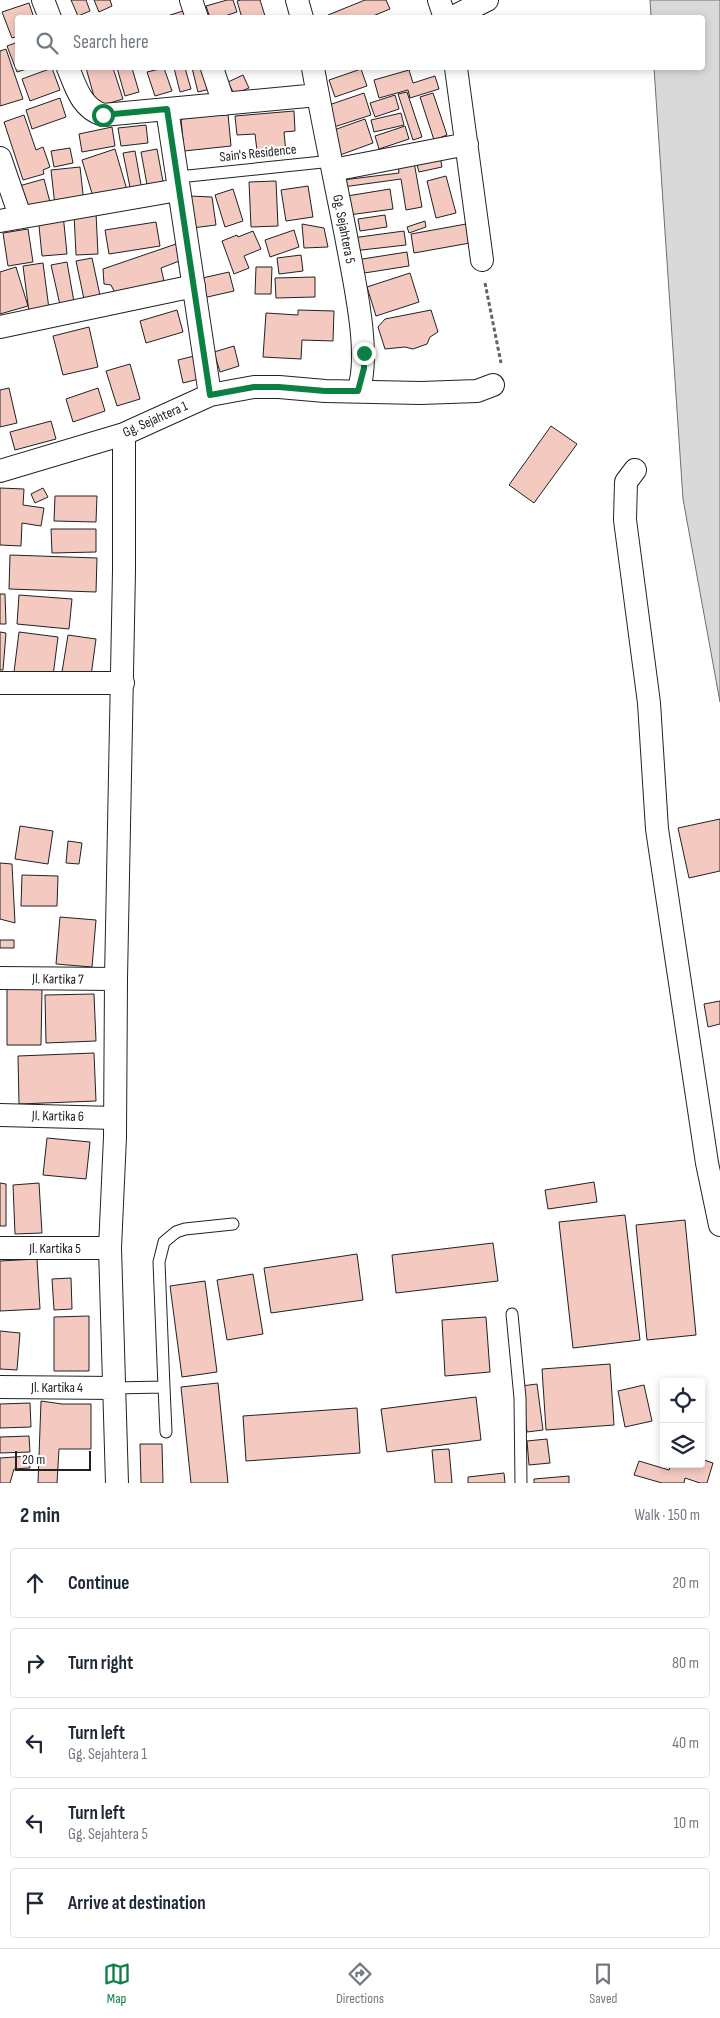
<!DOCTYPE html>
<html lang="en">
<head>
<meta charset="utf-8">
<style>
	:root { --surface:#fff; --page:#f6f6f7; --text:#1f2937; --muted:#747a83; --line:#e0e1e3; --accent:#0b8043 }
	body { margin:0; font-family:"Sofia Sans Condensed",sans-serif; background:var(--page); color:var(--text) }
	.controls { position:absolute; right:15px; bottom:15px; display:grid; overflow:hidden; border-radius:5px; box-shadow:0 2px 8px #0003 }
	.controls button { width:45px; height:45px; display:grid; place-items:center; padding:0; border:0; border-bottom:1px solid var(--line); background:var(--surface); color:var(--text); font:25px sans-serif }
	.scale { position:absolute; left:15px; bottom:12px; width:76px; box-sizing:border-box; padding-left:5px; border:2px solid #222; border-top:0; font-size:14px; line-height:18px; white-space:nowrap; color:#222; -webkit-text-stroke:4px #fff; paint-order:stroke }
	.stop { position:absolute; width:15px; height:15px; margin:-11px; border:4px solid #0b8043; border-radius:50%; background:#fff }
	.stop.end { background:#0b8043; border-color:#fff; box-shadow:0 1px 5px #0008 }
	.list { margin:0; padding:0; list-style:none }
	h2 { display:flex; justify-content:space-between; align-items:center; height:65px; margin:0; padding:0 20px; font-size:21px }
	h2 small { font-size:16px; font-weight:400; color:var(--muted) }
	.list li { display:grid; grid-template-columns:32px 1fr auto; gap:15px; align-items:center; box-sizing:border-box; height:70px; margin:0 10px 10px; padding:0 10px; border:1px solid var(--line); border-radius:5px }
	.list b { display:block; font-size:19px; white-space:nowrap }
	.list p { margin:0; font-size:16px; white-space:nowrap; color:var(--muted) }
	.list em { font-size:16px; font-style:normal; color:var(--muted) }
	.icon { flex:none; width:28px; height:28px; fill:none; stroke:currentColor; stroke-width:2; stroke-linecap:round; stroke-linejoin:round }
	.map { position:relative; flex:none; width:720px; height:1483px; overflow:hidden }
	.search { position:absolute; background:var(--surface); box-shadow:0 2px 8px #0003; left:15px; right:15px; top:15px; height:55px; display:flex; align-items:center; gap:12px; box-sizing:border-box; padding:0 18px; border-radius:5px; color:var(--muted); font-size:19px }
	.sheet { height:465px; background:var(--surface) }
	nav { display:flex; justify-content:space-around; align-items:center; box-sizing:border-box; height:70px; border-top:1px solid var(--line); background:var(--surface); font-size:14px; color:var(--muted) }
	nav a { display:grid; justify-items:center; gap:2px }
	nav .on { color:var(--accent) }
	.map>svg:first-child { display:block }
</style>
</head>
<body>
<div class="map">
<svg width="720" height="1483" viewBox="0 0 720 1483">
	<rect width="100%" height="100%" fill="#fff"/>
	<!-- water -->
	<path fill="#d9d9d9" stroke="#6f6f6f" d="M650 0H720V702L683 499 654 68H702V18L651 17Z"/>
	<!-- building -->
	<path fill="#f3c9c0" stroke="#222" d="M71 0H86L90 11 78 16Z
		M94 0H110L112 6 99 12Z
		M227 0H233L237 12 219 18H210L206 6Z
		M241 0H260L265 16 242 18 237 1Z
		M365 0H386L390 9 368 18H329L328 15Z
		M29 3 34 18H18V36L12 38 2 12Z
		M192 8 195 18H161Z
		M18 42V68H30L17 72 7 46Z
		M6 49 23 99 0 106V51Z
		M52 68 60 90 30 101 22 79Z
		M86 68H113L123 99 97 107Z
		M117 68H132L139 92 125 96Z
		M164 68 172 91 155 96 147 72Z
		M174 68H185L191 89 180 92Z
		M192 68H204L210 89 198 92Z
		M361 69 367 86 335 97 329 80Z
		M409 70 413 83 435 76 439 89 410 98 408 90 379 98 374 80Z
		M243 75 249 88 234 94 228 82Z
		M407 92 422 137 413 140 398 94Z
		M364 93 371 115 334 127 326 106Z
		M433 93 447 135 434 140 420 97Z
		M395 95 399 109 375 117 370 103Z
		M60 98 66 117 32 129 26 110Z
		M294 111 295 131 284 132 286 153 257 151 255 134 237 135 235 116Z
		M401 113 404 125 374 132 371 120Z
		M228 114 231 146 184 151 181 119Z
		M24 115 36 150 43 147 50 167 43 170 44 174 23 180 4 122Z
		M365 119 373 143 340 155 331 131Z
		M146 125 148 143 121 146 118 128Z
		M405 126 409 139 379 149 375 136Z
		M112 127 115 146 82 152 79 134Z
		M70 148 73 163 54 167 51 151Z
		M115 149 127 190 94 200 82 160Z
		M157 149 164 187 148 190 141 152Z
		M135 151 142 190 131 192 123 153Z
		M440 156 442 167 419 172 416 161Z
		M414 162 422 207 406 210 401 179 343 187V180L399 173 398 164Z
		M80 167 84 203 55 206 51 170Z
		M446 176 456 213 436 218 427 181Z
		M44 179 51 206 25 212 19 186Z
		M276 181 278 226 251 227 249 182Z
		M308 186 313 217 286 221 281 190Z
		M233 189 243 221 225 227 215 195Z
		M390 189 393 209 349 215 347 196Z
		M189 196 212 197 216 225 192 228Z
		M96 213 98 254 76 255 74 214Z
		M63 214 67 254 42 256 38 216Z
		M385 215 387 227 360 231 358 219Z
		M425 221 426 227 409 233 407 227Z
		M156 222 160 246 109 254 105 230Z
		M302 224 324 228 328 247 304 248Z
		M466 224 470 243 414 253 411 234Z
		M28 229 33 262 8 266 3 233Z
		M294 230 299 247 270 257 265 240Z
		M253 231 261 249 244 256 249 268 234 274 222 241 237 235 238 237Z
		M404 231 406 245 353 251 352 238Z
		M176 244 182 260 161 268 164 281 116 295 111 285 104 284 103 269Z
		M407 252 409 266 358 274 356 260Z
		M301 255 303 271 279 274 277 258Z
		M92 258 101 300 85 304 76 261Z
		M67 262 74 302 60 305 51 265Z
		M43 263 49 309 29 312 23 266Z
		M16 267 28 306 0 314V272Z
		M256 267H272L271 294H255Z
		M229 272 234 291 203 298 198 279Z
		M410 273 419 302 376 316 367 287Z
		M315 277V297L276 298 275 278Z
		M177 310 183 332 146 343 140 321Z
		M298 310 334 311 333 341 302 340 301 359 263 357 266 313 298 315Z
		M431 310 438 332 430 337 427 344 413 349 405 347 385 349 378 327 385 319Z
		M89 327 98 367 63 375 53 336Z
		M234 346 239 366 220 372 214 352Z
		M194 356 199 379 183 383 178 360Z
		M130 364 140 399 117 406 106 371Z
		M9 388 17 423 0 427V390Z
		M98 388 105 411 73 422 66 399Z
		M51 421 56 439 15 450 10 432Z
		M551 426 577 444 534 503 509 485Z
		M0 488 24 489 23 505 44 508 41 526 22 523 21 546 0 545Z
		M43 488 48 497 35 503 31 494Z
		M55 496H97L96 522 54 521Z
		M51 529H96V552L52 553Z
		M10 555 97 558 96 592 9 589Z
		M0 594H5L6 624H0Z
		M19 595 72 599 69 629 17 624Z
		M0 632 6 633 3 670H0Z
		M19 632 58 637 53 676 14 672Z
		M68 635 96 639 91 676 62 672Z
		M720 819V871L689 878 678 828Z
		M20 826 53 831 48 864 15 859Z
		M68 841 82 843 79 864 66 863Z
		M0 863 12 864 15 923 0 919Z
		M22 875 58 876 57 906H21Z
		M60 917 96 920 92 967 56 964Z
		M0 940H14V948H0Z
		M7 988 42 989 41 1045H7Z
		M94 994 96 1041 46 1043 45 995Z
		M720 1001V1024L708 1027 704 1004Z
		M94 1053 96 1101 19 1104 18 1056Z
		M47 1138 90 1142 86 1179 43 1175Z
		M594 1182 597 1202 548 1209 545 1190Z
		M0 1183 6 1184V1226H0Z
		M39 1183 42 1233 15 1234 13 1185Z
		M625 1215 640 1340 573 1348 559 1222Z
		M685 1220 696 1335 647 1340 636 1225Z
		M493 1243 498 1281 396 1293 392 1255Z
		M357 1254 363 1300 271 1313 264 1268Z
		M37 1259 40 1309 0 1311V1261Z
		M253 1274 263 1334 227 1340 217 1280Z
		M71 1278 72 1309 54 1310 52 1279Z
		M205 1281 217 1372 182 1377 170 1286Z
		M89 1316V1371H54V1317Z
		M486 1317 490 1372 445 1376 442 1320Z
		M0 1331 20 1333 17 1370 0 1369Z
		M610 1364 614 1425 546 1430 542 1369Z
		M218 1383 228 1483H191L181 1387Z
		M537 1384 543 1430 527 1432 521 1386Z
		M644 1385 652 1421 625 1427 618 1391Z
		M476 1397 481 1440 387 1452 381 1409Z
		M41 1401 62 1404H91V1449H59L57 1483H38Z
		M30 1403 31 1427 0 1428V1404Z
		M357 1408 360 1453 246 1461 243 1416Z
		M29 1436 30 1452 0 1453V1437Z
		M547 1439 550 1463 529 1465 527 1441Z
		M140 1444H162L163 1483H141Z
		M449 1449 452 1483H435L432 1450Z
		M29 1456 30 1468 14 1469 10 1483H0V1458Z
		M701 1459 713 1463 707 1483H700L685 1478 684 1483H662L634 1475 639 1461 669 1470 671 1464H701Z
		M504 1473 505 1483H468V1477Z
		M569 1476V1483H534V1479Z"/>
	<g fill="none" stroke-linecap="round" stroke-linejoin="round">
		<!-- service casing -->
		<g stroke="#222" stroke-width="13">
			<path id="service" d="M188 176 332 161
				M512 1314 520 1398 521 1483
				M164 1387 166 1432
				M114 1388 164 1387 159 1262 164 1242 176 1232 185 1229 233 1224"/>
		</g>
		<!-- minor casing -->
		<g stroke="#222" stroke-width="24">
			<path id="minor" d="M43 0 50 18
				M191 0 197 18
				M297 0 302 18
				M439 0 445 18
				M451 18 487 0
				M68 68C76 87 81 108 103 115L318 95
				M212 68 224 104
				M313 68C323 124 335 180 346 236 353 276 372 355 358 391
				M456 68 482 260
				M167 109 210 395
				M0 158 20 216
				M333 170 467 144
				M0 221 178 190
				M0 327 194 286
				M635 470 626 482 625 520 649 703 657 829 707 1163 720 1225
				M0 471 124 434 210 395 254 387H279L325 391 421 393 477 391 493 385
				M0 683H123
				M0 978 116 979
				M0 1115 115 1118
				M0 1248H110
				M0 1387 114 1388
				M117 1483 110 1248 115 1137 116 979 124 571V434"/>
		</g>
		<!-- path -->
		<path stroke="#646464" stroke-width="3" stroke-dasharray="4 2.5" stroke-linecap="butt" d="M485 283 501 363"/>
		<!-- service -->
		<use href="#service" stroke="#fff" stroke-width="11"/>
		<!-- minor -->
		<use href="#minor" stroke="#fff" stroke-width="22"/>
	</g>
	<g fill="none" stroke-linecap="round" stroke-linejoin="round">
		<!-- route -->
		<path stroke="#0b8043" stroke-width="6" d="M103 115 167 109 210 395 254 387H279L325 391H358L364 368V353"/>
	</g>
	<g text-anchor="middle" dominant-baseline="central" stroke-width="4" stroke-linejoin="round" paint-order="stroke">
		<!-- street labels -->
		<g font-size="14" fill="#222" stroke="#fff">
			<text transform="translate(258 153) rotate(-6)">Sain's Residence</text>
			<text transform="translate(344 229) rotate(79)">Gg. Sejahtera 5</text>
			<text transform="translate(155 419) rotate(-24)">Gg. Sejahtera 1</text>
			<text transform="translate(58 979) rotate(1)">Jl. Kartika 7</text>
			<text transform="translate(58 1116) rotate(1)">Jl. Kartika 6</text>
			<text x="55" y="1248">Jl. Kartika 5</text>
			<text x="57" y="1387">Jl. Kartika 4</text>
		</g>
	</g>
</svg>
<div class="controls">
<button><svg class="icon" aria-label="locate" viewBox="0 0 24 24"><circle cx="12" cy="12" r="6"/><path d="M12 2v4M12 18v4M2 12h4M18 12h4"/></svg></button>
<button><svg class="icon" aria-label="layers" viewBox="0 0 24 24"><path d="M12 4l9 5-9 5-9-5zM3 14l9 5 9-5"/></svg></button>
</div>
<div class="scale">20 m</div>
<div class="stop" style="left:103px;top:115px"></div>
<div class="stop end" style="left:364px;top:353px"></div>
<div class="search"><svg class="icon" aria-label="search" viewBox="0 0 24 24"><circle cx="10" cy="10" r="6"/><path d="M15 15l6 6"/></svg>Search here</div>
</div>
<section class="sheet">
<h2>2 min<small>Walk · 150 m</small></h2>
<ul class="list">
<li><svg class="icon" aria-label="ahead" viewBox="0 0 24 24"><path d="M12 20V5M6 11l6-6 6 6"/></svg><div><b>Continue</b></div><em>20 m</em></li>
<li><svg class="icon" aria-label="right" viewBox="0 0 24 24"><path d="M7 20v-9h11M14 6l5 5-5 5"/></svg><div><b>Turn right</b></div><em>80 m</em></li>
<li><svg class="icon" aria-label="left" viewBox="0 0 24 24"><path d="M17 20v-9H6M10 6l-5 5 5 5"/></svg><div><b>Turn left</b><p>Gg. Sejahtera 1</p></div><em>40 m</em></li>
<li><svg class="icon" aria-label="left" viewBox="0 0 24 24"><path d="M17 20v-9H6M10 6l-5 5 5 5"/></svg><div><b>Turn left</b><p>Gg. Sejahtera 5</p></div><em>10 m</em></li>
<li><svg class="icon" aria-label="arrive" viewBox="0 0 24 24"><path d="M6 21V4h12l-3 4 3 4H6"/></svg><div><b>Arrive at destination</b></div></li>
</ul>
</section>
<nav>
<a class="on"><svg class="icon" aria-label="map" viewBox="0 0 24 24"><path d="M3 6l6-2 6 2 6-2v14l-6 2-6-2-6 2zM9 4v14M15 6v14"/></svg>Map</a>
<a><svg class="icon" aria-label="directions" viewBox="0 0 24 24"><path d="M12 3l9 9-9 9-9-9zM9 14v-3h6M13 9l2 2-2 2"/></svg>Directions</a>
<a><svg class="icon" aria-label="saved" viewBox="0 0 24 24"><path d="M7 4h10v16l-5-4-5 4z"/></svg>Saved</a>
</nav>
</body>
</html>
